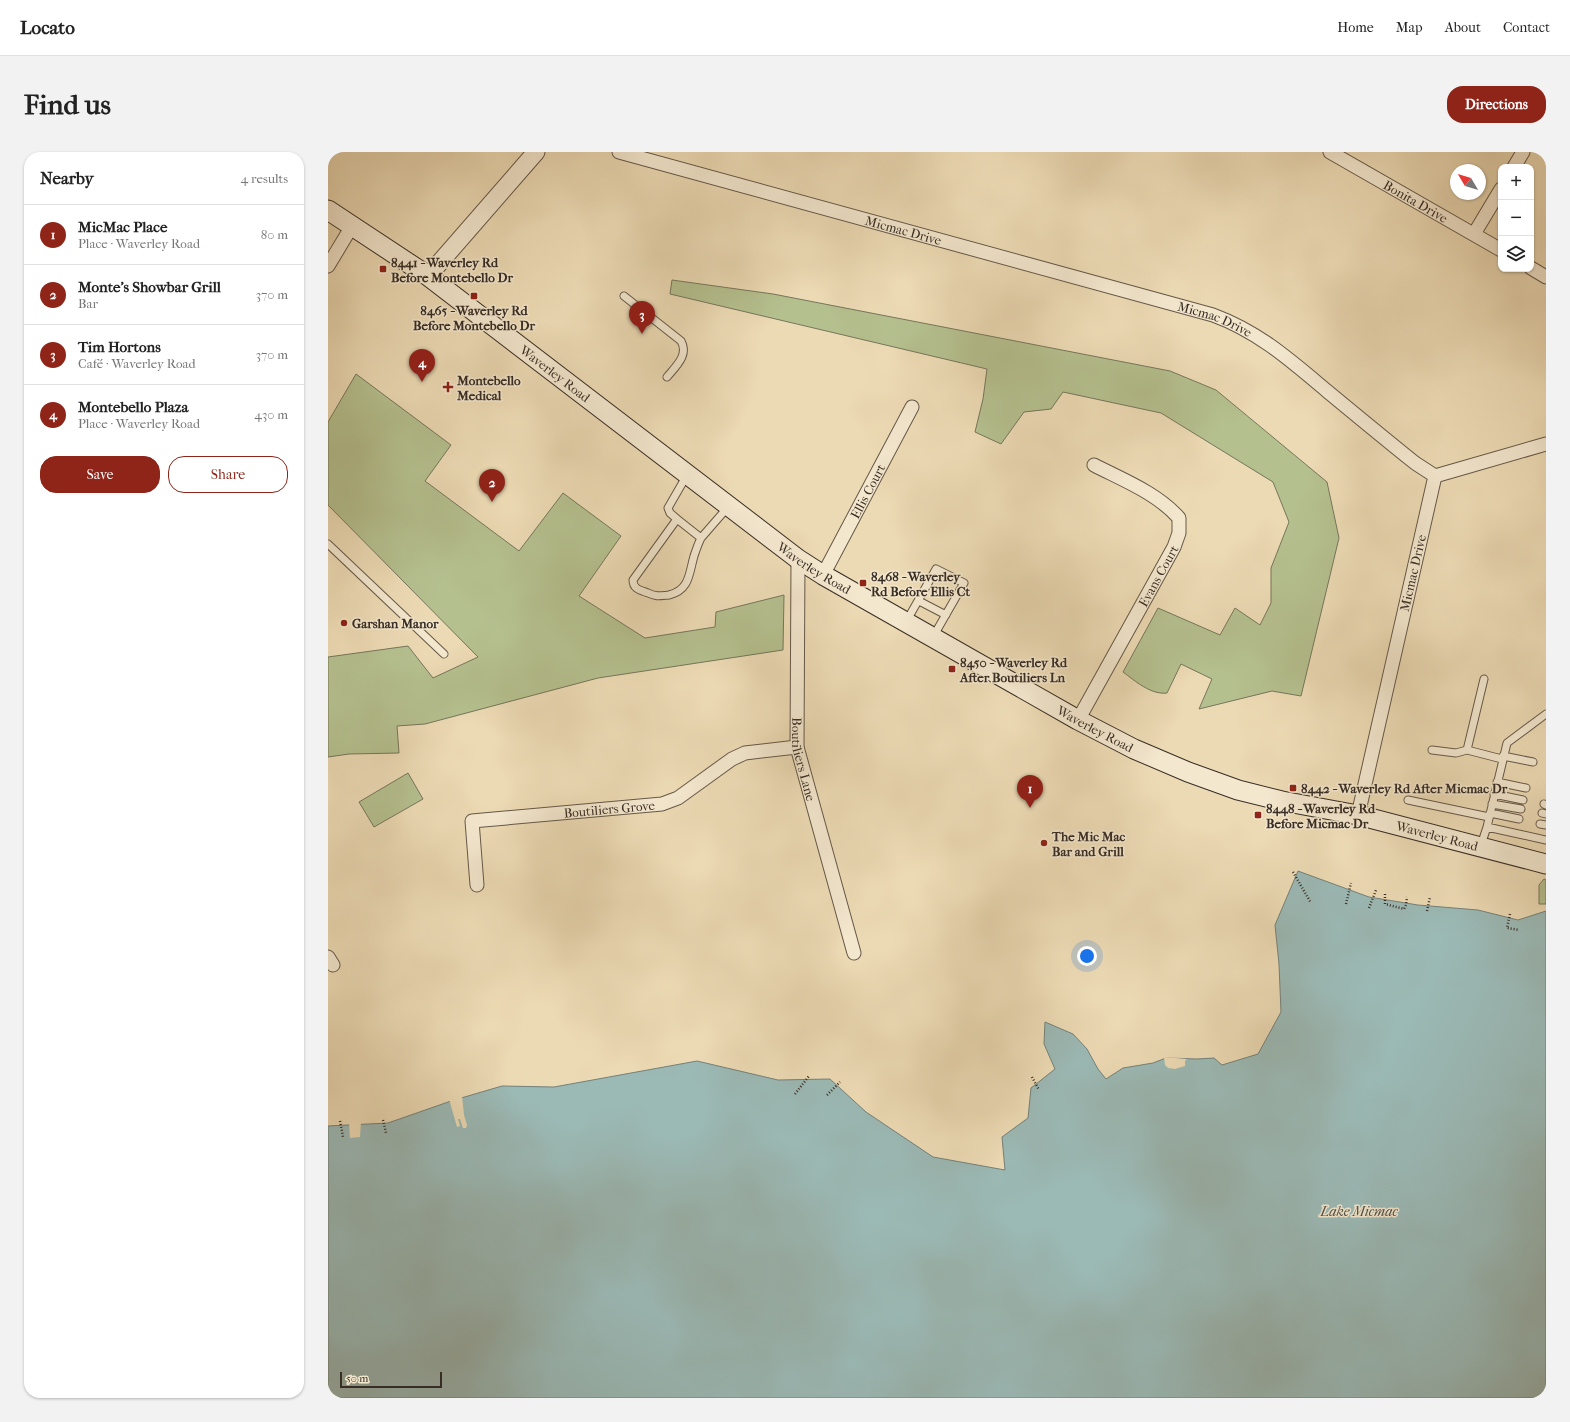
<!DOCTYPE html>
<html lang="en">
<head>
<meta charset="utf-8">
<style>
	:root { --surface:#fff; --page:#f2f2f2; --text:#222; --muted:#767676; --line:#e0e0e0; --accent:#8f2418 }
	body { margin:0; font-family:"IM FELL French Canon",serif; background:var(--page); color:var(--text) }
	.controls { position:absolute; right:12px; top:12px; display:grid; overflow:hidden; border-radius:8px; box-shadow:0 1px 3px #0004 }
	.controls button { width:36px; height:36px; display:grid; place-items:center; padding:0; border:0; border-bottom:1px solid var(--line); background:var(--surface); color:var(--text); font:20px sans-serif }
	.compass { position:absolute; left:1122px; top:12px; width:36px; height:36px; border-radius:50%; background:var(--surface); box-shadow:0 1px 3px #0004; rotate:308deg }
	.scale { position:absolute; left:12px; bottom:10px; width:102px; box-sizing:border-box; padding-left:4px; border:2px solid #382d24; border-top:0; font-size:11px; line-height:14px; white-space:nowrap; color:#382d24; -webkit-text-stroke:3px #f3e7ce; paint-order:stroke }
	.you { position:absolute; left:759px; top:804px; width:14px; height:14px; margin:-10px; border:3px solid #fff; border-radius:50%; background:#1a73e8; box-shadow:0 0 0 6px #1a73e833 }
	.badge { display:grid; place-items:center; width:26px; height:26px; border-radius:50%; background:var(--accent); color:#fff; font-size:13px; font-weight:700 }
	.pin { position:absolute; translate:-50% -33px; filter:drop-shadow(0 1px 2px #0008) }
	.pin::after { content:''; position:absolute; top:21px; width:14px; height:12px; background:inherit; clip-path:polygon(0 0,100% 0,50% 100%) }
	.list { margin:0; padding:0; list-style:none }
	h2 { display:flex; justify-content:space-between; align-items:center; height:52px; margin:0; padding:0 16px; font-size:17px }
	h2 small { font-size:13px; font-weight:400; color:var(--muted) }
	.list li { display:grid; grid-template-columns:26px 1fr auto; gap:12px; align-items:center; box-sizing:border-box; height:60px; padding:0 16px; border-top:1px solid var(--line) }
	.list b { display:block; font-size:15px; white-space:nowrap }
	.list p { margin:0; font-size:13px; white-space:nowrap; color:var(--muted) }
	.list em { font-size:13px; font-style:normal; color:var(--muted) }
	.actions { display:flex; gap:8px; padding:12px 16px }
	.actions a { flex:1; padding:9px 0; border:1px solid var(--accent); border-radius:16px; text-align:center; font-size:14px; color:var(--accent) }
	.actions .main { background:var(--accent); color:#fff }
	.icon { flex:none; width:22px; height:22px; fill:none; stroke:currentColor; stroke-width:2; stroke-linecap:round; stroke-linejoin:round }
	.map { position:relative; flex:none; width:1218px; height:1246px; overflow:hidden; border-radius:16px }
	header { display:flex; align-items:center; gap:24px; box-sizing:border-box; height:56px; padding:0 20px; background:var(--surface); border-bottom:1px solid var(--line) }
	header strong { font-size:19px }
	nav { display:flex; gap:22px; margin-inline-start:auto; font-size:14px }
	.intro { display:flex; align-items:center; justify-content:space-between; box-sizing:border-box; height:96px; padding:0 24px }
	h1 { margin:0; font-size:28px }
	.button { padding:10px 18px; border-radius:16px; background:var(--accent); color:#fff; font-size:14px; font-weight:700 }
	main { display:flex; gap:24px; padding:0 24px }
	aside { flex:1; background:var(--surface); border-radius:16px; box-shadow:0 1px 3px #0004 }
	.map>svg:first-child { display:block }
</style>
</head>
<body>
<header>
<strong>Locato</strong>
<nav><a>Home</a><a>Map</a><a>About</a><a>Contact</a></nav>
</header>
<div class="intro"><h1>Find us</h1><a class="button">Directions</a></div>
<main>
<aside>
<h2>Nearby<small>4 results</small></h2>
<ul class="list">
<li><span class="badge">1</span><div><b>MicMac Place</b><p>Place · Waverley Road</p></div><em>80 m</em></li>
<li><span class="badge">2</span><div><b>Monte's Showbar Grill</b><p>Bar</p></div><em>370 m</em></li>
<li><span class="badge">3</span><div><b>Tim Hortons</b><p>Café · Waverley Road</p></div><em>370 m</em></li>
<li><span class="badge">4</span><div><b>Montebello Plaza</b><p>Place · Waverley Road</p></div><em>430 m</em></li>
</ul>
<div class="actions"><a class="main">Save</a><a>Share</a></div>
</aside>
<div class="map">
<svg width="1218" height="1246" viewBox="0 0 1218 1246">
	<rect width="100%" height="100%" fill="#ecdab4"/>
	<filter id="stains"><feTurbulence type="fractalNoise" baseFrequency=".005" numOctaves="4"/><feColorMatrix values="0 0 0 0 .2 0 0 0 0 .09 0 0 0 0 .02 0 0 0 .5 -.17"/></filter>
	<radialGradient id="worn" r=".72"><stop offset=".6" stop-color="#630" stop-opacity="0"/><stop offset="1" stop-color="#630" stop-opacity=".3"/></radialGradient>
	<!-- green -->
	<path fill="#b5c08f" stroke="#76765a" d="M344 128 445 142 842 219 888 238 999 330 1011 386 973 544 944 539 871 557 884 527 853 512 839 541C823 543 807 529 795 520L830 456 892 483 907 456 932 473 943 451V416L961 370 945 330 833 261 735 240 723 257 696 260 673 292 647 280 655 247 659 217 342 142Z
		M28 222 123 293 97 329 191 399 235 341 293 384 251 444 317 486 387 475 388 460 456 443 455 498 270 526 97 572 69 574 71 601 21 602 0 605V505L80 494 105 526 150 505 0 353V270Z
		M80 621 95 647 46 675 31 650Z
		M1216 727 1218 728V752H1211V733Z"/>
	<!-- water -->
	<path fill="#9bb9b5" stroke="#73817b" d="M970 719 1041 745 1090 753 1150 758 1190 768 1218 759V1246H0V974L60 971 123 949 174 934 226 935 369 909 450 928 502 927 538 960 605 1005 677 1018 674 985 700 966 703 936 727 917 716 892 717 870 745 882 759 897 770 917 778 927 795 916 825 911 838 906 869 907 886 906 894 913 930 902 953 860 951 812 947 773Z"/>
	<!-- pier -->
	<path fill="#ecdab4" d="M836 905 859 907 857 909V914L847 917 840 916 837 913Z
		M134 944 136 963 139 973 138 976H135L132 967H130L132 974 129 975 121 947Z
		M33 970 32 985 22 986 21 971Z"/>
	<g fill="none" stroke-linecap="round" stroke-linejoin="round">
		<!-- service casing -->
		<g stroke="#655848" stroke-width="9">
			<path id="service" d="M296 144 353 189C361 203 348 214 339 225
				M359 323 340 356 342 361 349 367 305 428C305 437 312 438 320 441 329 445 331 444 341 443 362 438 361 421 366 404 368 398 370 392 373 386
				M349 367 373 386 400 355
				M0 392 116 502
				M591 449 618 463
				M578 470 608 417 636 431 605 485
				M1156 527 1139 598 1174 607
				M1104 598 1128 601 1139 598
				M1175 604 1205 610
				M1169 630 1198 636
				M1166 642 1195 648
				M1080 648 1161 665
				M1164 652 1193 657
				M1216 652 1218 653
				M1162 661 1191 667
				M1214 661 1218 662
				M1212 672 1218 673
				M1159 675 1218 688
				M1153 693 1159 675 1179 591 1218 562"/>
		</g>
		<!-- minor casing -->
		<g stroke="#655848" stroke-width="15">
			<g id="minor">
				<path id="s1" d="M291 0 885 163C931 180 962 208 999 239 1028 263 1057 287 1087 311L1107 324 1030 663"/>
				<path id="s2" d="M1002 0 1173 98"/>
				<path d="M1186 15 1195 0"/>
				<path d="M1146 82 1173 37"/>
				<path d="M0 114 24 74"/>
				<path d="M1203 116 1218 125"/>
				<path d="M1107 324 1218 292"/>
				<path id="s3" d="M470 407 469 595 526 801"/>
				<path id="s4" d="M495 423 584 255"/>
				<path id="s5" d="M750 568 846 395 851 381V366C829 341 795 328 766 313"/>
				<path id="s6" d="M149 733 144 669 334 652 350 646 404 607 417 601 469 595"/>
				<path d="M0 805 5 813"/>
			</g>
		</g>
		<!-- tertiary casing -->
		<g stroke="#655848" stroke-width="19">
			<path id="tertiary" d="M100 124 208 0"/>
		</g>
		<!-- secondary casing -->
		<g stroke="#382d24" stroke-width="21">
			<g id="secondary">
				<path id="s7" d="M0 58 100 124 470 407 495 423 750 568 806 597 860 620 910 638 954 649 1030 663 1218 712"/>
			</g>
		</g>
		<!-- path -->
		<path stroke="#382d24" stroke-width="2.5" stroke-dasharray="1 2" stroke-linecap="butt" d="M965 720 983 751
			M1057 742V752L1076 757 1078 753 1079 745
			M1018 752 1023 731
			M1041 756 1048 738
			M1099 759 1102 745
			M1182 762 1179 776 1191 778
			M704 925 711 938
			M467 942 481 924
			M499 943 512 930
			M55 968 58 981
			M12 969 15 985"/>
		<!-- service -->
		<use href="#service" stroke="#f3e7ce" stroke-width="7"/>
		<!-- minor -->
		<use href="#minor" stroke="#f3e7ce" stroke-width="13"/>
		<!-- tertiary -->
		<use href="#tertiary" stroke="#f3e7ce" stroke-width="17"/>
		<!-- secondary -->
		<use href="#secondary" stroke="#f3e7ce" stroke-width="19"/>
	</g>
	<!-- markers -->
	<g fill="#8f2418" stroke="#f3e7ce" stroke-width="1.5">
		<rect x="51" y="113" width="8" height="8" rx="2"/>
		<rect x="142" y="140" width="8" height="8" rx="2"/>
		<path d="M118 229h4v4h4v4h-4v4h-4v-4h-4v-4h4z"/>
		<rect x="531" y="427" width="8" height="8" rx="2"/>
		<circle cx="16" cy="471" r="4"/>
		<rect x="620" y="513" width="8" height="8" rx="2"/>
		<rect x="961" y="632" width="8" height="8" rx="2"/>
		<rect x="926" y="659" width="8" height="8" rx="2"/>
		<circle cx="716" cy="691" r="4"/>
	</g>
	<g text-anchor="middle" dominant-baseline="central" stroke-width="3" stroke-linejoin="round" paint-order="stroke">
		<!-- street labels -->
		<g font-size="13" fill="#382d24" stroke="#f3e7ce">
			<text stroke="none"><textPath href="#s2" startOffset="99">Bonita Drive</textPath></text>
			<text stroke="none"><textPath href="#s1" startOffset="295">Micmac Drive</textPath></text>
			<text stroke="none"><textPath href="#s1" startOffset="619">Micmac Drive</textPath></text>
			<text stroke="none"><textPath href="#s7" startOffset="280">Waverley Road</textPath></text>
			<text stroke="none"><textPath href="#s4" startOffset="95">Ellis Court</textPath></text>
			<text stroke="none"><textPath href="#s7" startOffset="604">Waverley Road</textPath></text>
			<text transform="translate(1085 421) rotate(-77)">Micmac Drive</text>
			<text stroke="none"><textPath href="#s5" startOffset="165">Evans Court</textPath></text>
			<text stroke="none"><textPath href="#s7" startOffset="928">Waverley Road</textPath></text>
			<text stroke="none"><textPath href="#s3" startOffset="201">Boutiliers Lane</textPath></text>
			<text stroke="none"><textPath href="#s6" startOffset="202">Boutiliers Grove</textPath></text>
			<text stroke="none"><textPath href="#s7" startOffset="1288">Waverley Road</textPath></text>
		</g>
		<!-- poi labels -->
		<g font-size="13" font-weight="bold" fill="#382d24" stroke="#f3e7ce" text-anchor="start">
			<text x="63" y="110">8441 - Waverley Rd<tspan x="63" dy="15">Before Montebello Dr</tspan></text>
			<text x="146" y="158" text-anchor="middle">8465 - Waverley Rd<tspan x="146" dy="15">Before Montebello Dr</tspan></text>
			<text x="129" y="228">Montebello<tspan x="129" dy="15">Medical</tspan></text>
			<text x="543" y="424">8468 - Waverley<tspan x="543" dy="15">Rd Before Ellis Ct</tspan></text>
			<text x="24" y="471">Garshan Manor</text>
			<text x="632" y="510">8450 - Waverley Rd<tspan x="632" dy="15">After Boutiliers Ln</tspan></text>
			<text x="973" y="636">8442 - Waverley Rd After Micmac Dr</text>
			<text x="938" y="656">8448 - Waverley Rd<tspan x="938" dy="15">Before Micmac Dr</tspan></text>
			<text x="724" y="684">The Mic Mac<tspan x="724" dy="15">Bar and Grill</tspan></text>
		</g>
		<!-- water labels -->
		<g font-size="14" font-style="italic" fill="#515048" stroke="#f3e7ce">
			<text x="1031" y="1059">Lake Micmac</text>
		</g>
	</g>
	<rect width="100%" height="100%" filter="url(#stains)"/>
	<rect width="100%" height="100%" fill="url(#worn)"/>
</svg>
<div class="controls">
<button>+</button>
<button>−</button>
<button><svg class="icon" aria-label="layers" viewBox="0 0 24 24"><path d="M12 4l9 5-9 5-9-5zM3 14l9 5 9-5"/></svg></button>
</div>
<svg class="compass" viewBox="-18 -18 36 36"><path d="M0-13l5 13h-10z" fill="#e53935"/><path d="M0 13l5-13h-10z" fill="#767676"/></svg>
<div class="scale">50 m</div>
<div class="you"></div>
<div class="pin badge" style="left:702px;top:656px">1</div>
<div class="pin badge" style="left:164px;top:350px">2</div>
<div class="pin badge" style="left:314px;top:182px">3</div>
<div class="pin badge" style="left:94px;top:230px">4</div>
</div>
</main>
</body>
</html>
